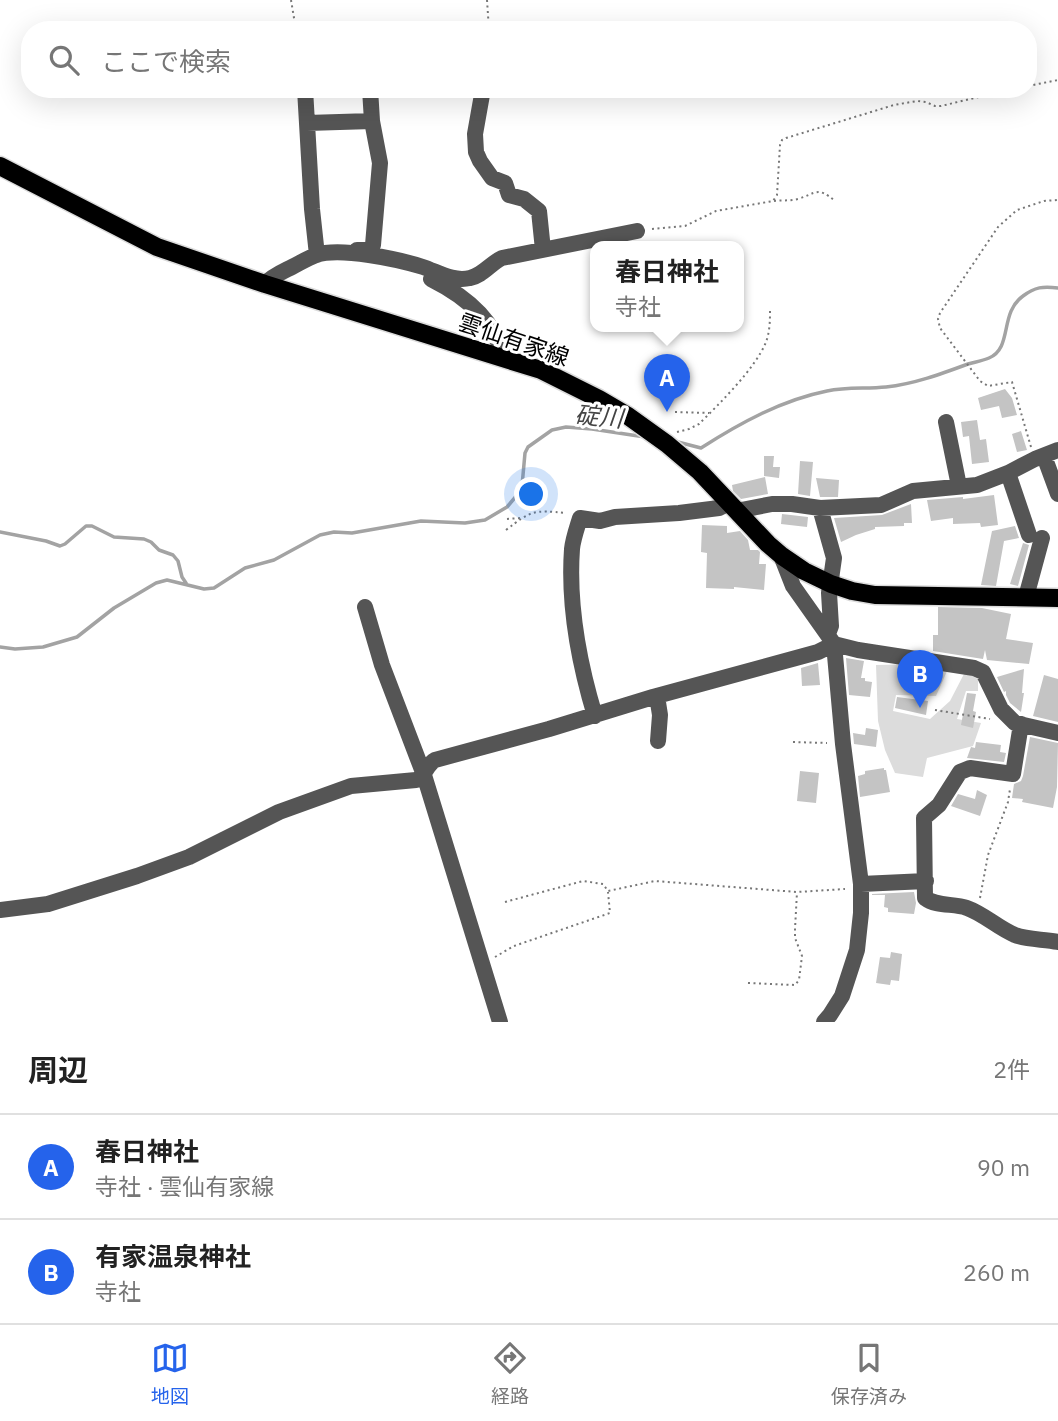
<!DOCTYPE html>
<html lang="ja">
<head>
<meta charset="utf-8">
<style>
	:root { --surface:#fff; --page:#f2f2f2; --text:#222; --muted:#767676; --line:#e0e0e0; --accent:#2563eb }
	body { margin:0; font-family:"IBM Plex Sans","Noto Sans JP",sans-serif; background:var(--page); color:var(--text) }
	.you { position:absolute; left:532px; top:495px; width:24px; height:24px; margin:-18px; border:5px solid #fff; border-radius:50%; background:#1a73e8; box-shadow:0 0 0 10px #1a73e833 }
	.badge { display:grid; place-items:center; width:46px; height:46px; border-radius:50%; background:var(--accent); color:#fff; font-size:23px; font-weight:700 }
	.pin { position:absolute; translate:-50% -58px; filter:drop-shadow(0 2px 4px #0008) }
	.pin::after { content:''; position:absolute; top:37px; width:24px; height:21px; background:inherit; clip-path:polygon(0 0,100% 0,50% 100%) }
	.popup { position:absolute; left:590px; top:241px; width:154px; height:91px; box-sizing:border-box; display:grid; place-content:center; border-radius:14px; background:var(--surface); filter:drop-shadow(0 2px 5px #0005); font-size:23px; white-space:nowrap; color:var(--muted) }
	.popup b { font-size:26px; color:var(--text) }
	.popup::after { content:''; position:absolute; left:50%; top:100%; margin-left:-14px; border:14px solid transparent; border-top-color:var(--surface) }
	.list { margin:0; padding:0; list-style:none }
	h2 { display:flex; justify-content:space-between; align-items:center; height:91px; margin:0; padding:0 28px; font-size:30px }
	h2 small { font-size:23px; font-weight:400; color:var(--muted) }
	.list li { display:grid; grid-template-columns:46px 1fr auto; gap:21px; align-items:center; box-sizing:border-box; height:105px; padding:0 28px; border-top:2px solid var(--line) }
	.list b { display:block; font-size:26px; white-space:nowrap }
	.list p { margin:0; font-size:23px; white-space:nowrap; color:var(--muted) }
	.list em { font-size:23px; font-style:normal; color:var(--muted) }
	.icon { flex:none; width:38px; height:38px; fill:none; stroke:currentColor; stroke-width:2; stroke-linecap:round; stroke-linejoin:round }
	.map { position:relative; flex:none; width:1058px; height:1022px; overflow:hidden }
	.search { position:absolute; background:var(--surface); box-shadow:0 7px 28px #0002; left:21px; right:21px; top:21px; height:77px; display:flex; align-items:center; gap:18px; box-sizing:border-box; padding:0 24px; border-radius:28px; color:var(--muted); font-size:26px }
	.sheet { height:301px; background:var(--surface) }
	nav { display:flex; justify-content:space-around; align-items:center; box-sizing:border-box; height:98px; border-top:2px solid var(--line); background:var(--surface); font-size:19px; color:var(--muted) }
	nav a { display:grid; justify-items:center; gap:4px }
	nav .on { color:var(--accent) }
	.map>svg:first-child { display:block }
</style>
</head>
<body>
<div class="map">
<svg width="1058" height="1022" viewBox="0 0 1058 1022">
	<rect width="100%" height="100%" fill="#fff"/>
	<!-- green -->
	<path fill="#dcdcdc" d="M922 664 948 669 936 696 896 695 893 711 930 719 950 701 965 672 978 679V691H966L957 719 981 723 973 746 927 758 923 777 895 773 885 750 878 721 876 665Z"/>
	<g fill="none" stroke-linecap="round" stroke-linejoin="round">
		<!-- stream -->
		<path stroke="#a3a3a3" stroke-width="3.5" d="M674 441 701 448C740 423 782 400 827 391 847 387 866 389 886 387 914 384 941 374 968 364 975 362 982 361 989 358 1013 348 999 313 1023 296 1035 287 1043 286 1058 288
			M0 532 46 541 60 546 65 544 86 526H92L114 537 144 539 151 542 159 550 173 555 178 561 182 577 186 583
			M0 647 15 649 43 647 77 637 114 608 156 583 167 580 204 589 214 588 245 568 274 560 320 535 334 532 352 533 421 521 465 523 485 520 507 507 518 494 522 486 525 453 528 447 552 430 566 427 592 429 645 437"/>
	</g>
	<!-- building -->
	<path fill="#c4c4c4" d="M1005 389 1012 398 1017 415 1002 418 999 406 981 410 978 398Z
		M977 420 980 440 986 439 989 462 972 464 969 436 963 437 961 422Z
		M1021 431 1027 450 1017 452 1012 434Z
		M764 456H774L773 467H780L779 478 764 476Z
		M800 461 813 462 810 496 798 494Z
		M765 477 768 494 741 499 733 491 732 485Z
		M816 478 839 480 838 497H820Z
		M994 495 998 525 981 527 980 523 953 524V518L931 521 927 500 963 497V499Z
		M911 504 912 523H904V526L875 527V529L856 535 841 542 834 518 882 515Z
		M782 514 808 517 807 527 781 524Z
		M702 525 727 526V533L740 531 748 540 750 550H758L760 552 759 564H766L764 590 734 587V589L706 588 707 553 701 552Z
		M1015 526 1019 538 1004 541 996 586 981 585 992 531Z
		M1023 543 1029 545 1018 586 1010 584Z
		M938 607 982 608 1011 614 1006 639 1033 643 1029 664 987 660 985 650 983 659 933 651V635H938Z
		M846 658 864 661 861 678H865V681L872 682 870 697 849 695Z
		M818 663 820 685 802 686 801 668Z
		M1024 669 1022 693H1024L1021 712 1010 703 1006 695V691L1004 692 997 677Z
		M1044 675 1058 679V722L1033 716Z
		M967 693 976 694 973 711 976 712 973 728 961 725Z
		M897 697 928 701 926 715 895 708Z
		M866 728 878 730 876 747 854 744 853 733 865 735Z
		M1030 737 1058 743 1057 787 1053 808 1022 802 1023 799 1012 798 1014 784 1021 781 1023 776Z
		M976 742 1001 745 1000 752 1006 753 1004 762 967 758 971 747 975 748Z
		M884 768V770H886L890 792 860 797 858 776 865 774V771Z
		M800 771 819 773 816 803 797 801Z
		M977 790 987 795 980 816 951 806 958 794 975 799Z
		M914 892 916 903 914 914 888 912V908L884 907 885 895H872V894Z
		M891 952 902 954 899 981 891 980 890 985 876 983 880 957 890 958Z"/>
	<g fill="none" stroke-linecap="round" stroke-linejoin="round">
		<!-- major casing -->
		<g stroke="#dbdbdb" stroke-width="21">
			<path id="major" d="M0 166 157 247 265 284 541 370 599 399 628 416 667 444 700 472 768 544 782 556 804 571 831 584 852 591 875 595 1058 598"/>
		</g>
		<!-- path -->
		<path stroke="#777" stroke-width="2" stroke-dasharray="2 3.5" stroke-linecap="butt" d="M291 0 296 30
			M487 0 489 30
			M1028 86 1058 80
			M774 201C782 200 790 201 798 199 817 193 817 186 835 201
			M652 229 685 226 716 211 773 201 777 195 780 145 782 140 786 138 894 105 917 101 926 102 935 106H941L1012 89
			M675 412 709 413
			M677 432 689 429 699 424C720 403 755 369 766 342 770 331 770 320 770 309
			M1031 447 1012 382 988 386 980 381 940 328 938 319 940 313 998 227 1017 210 1044 201 1058 200
			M507 519 520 518
			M506 530C532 510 533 510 566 513
			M935 710 990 719
			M793 742 827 743
			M980 898 988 855 1008 802 1010 789
			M505 902 583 881 603 884 608 891 655 881 797 892 845 889
			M495 957 514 946 610 913 608 892
			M748 983 795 985 799 980 802 956 795 938V929L797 892"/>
		<!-- minor -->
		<path stroke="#555" stroke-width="16" d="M305 89 312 209 317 255
			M483 89 475 134 476 152 480 161 492 178 505 183 509 195 524 199 539 211 543 250
			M307 123 372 121
			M357 250H369L373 245 380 163 372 121 370 89
			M431 279C463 295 496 320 503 358
			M265 284C272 276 282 272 292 267 300 263 308 258 316 255 340 247 398 259 423 267 438 272 453 282 470 278 482 276 491 263 502 258L637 231
			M946 422 959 486
			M1044 456 1058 494
			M1008 473 1029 535
			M820 508 834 558 829 593 831 626 828 634
			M736 511 772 504H792L820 508 881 505 913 491 977 485 1008 473 1035 459 1058 450
			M782 556V558L793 586 834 644 843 744 861 884V913L857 950 842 996 830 1015 824 1022
			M1026 597 1042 538
			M365 607 382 665 424 775 500 1022
			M657 696 660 715 658 741
			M595 716C579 663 568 605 572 549 573 539 577 528 580 518L600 521 615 517 679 513 719 508 729 503
			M1021 724 1013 774 970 768 960 772 939 805 924 818 925 898C937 907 954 903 967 908 984 914 998 928 1015 935 1028 940 1044 939 1058 942
			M861 884 926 881
			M0 910 48 904 137 876 189 857 279 812 351 786 416 780C426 776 426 765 435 760L549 729 653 697 818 652 834 644 858 650 974 668 983 672 1001 709 1015 723 1058 733"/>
		<!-- major -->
		<use href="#major" stroke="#000" stroke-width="18"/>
	</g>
	<g text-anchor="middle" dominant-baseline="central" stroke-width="6" stroke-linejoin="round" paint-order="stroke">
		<!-- street labels -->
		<g font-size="23" fill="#000" stroke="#fff">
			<text transform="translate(514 339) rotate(19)">雲仙有家線</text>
		</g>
		<!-- water labels -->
		<g font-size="24" font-style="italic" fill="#444" stroke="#fff">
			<text transform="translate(599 416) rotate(5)">碇川</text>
		</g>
	</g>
</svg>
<div class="you"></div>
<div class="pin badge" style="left:667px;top:412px">A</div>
<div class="popup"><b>春日神社</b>寺社</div>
<div class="pin badge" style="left:920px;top:708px">B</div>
<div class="search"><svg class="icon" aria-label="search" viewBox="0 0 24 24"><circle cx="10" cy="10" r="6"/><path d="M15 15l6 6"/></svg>ここで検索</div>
</div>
<section class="sheet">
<h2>周辺<small>2件</small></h2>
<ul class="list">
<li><span class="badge">A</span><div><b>春日神社</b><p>寺社 · 雲仙有家線</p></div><em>90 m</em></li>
<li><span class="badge">B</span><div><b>有家温泉神社</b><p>寺社</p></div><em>260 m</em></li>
</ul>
</section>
<nav>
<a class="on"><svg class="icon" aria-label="map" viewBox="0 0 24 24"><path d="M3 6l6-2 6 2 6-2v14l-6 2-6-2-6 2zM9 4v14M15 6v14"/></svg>地図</a>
<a><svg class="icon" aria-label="directions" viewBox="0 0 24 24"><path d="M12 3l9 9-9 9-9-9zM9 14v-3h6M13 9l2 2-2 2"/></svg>経路</a>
<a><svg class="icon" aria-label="saved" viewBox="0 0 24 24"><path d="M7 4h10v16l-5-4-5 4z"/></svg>保存済み</a>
</nav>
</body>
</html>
